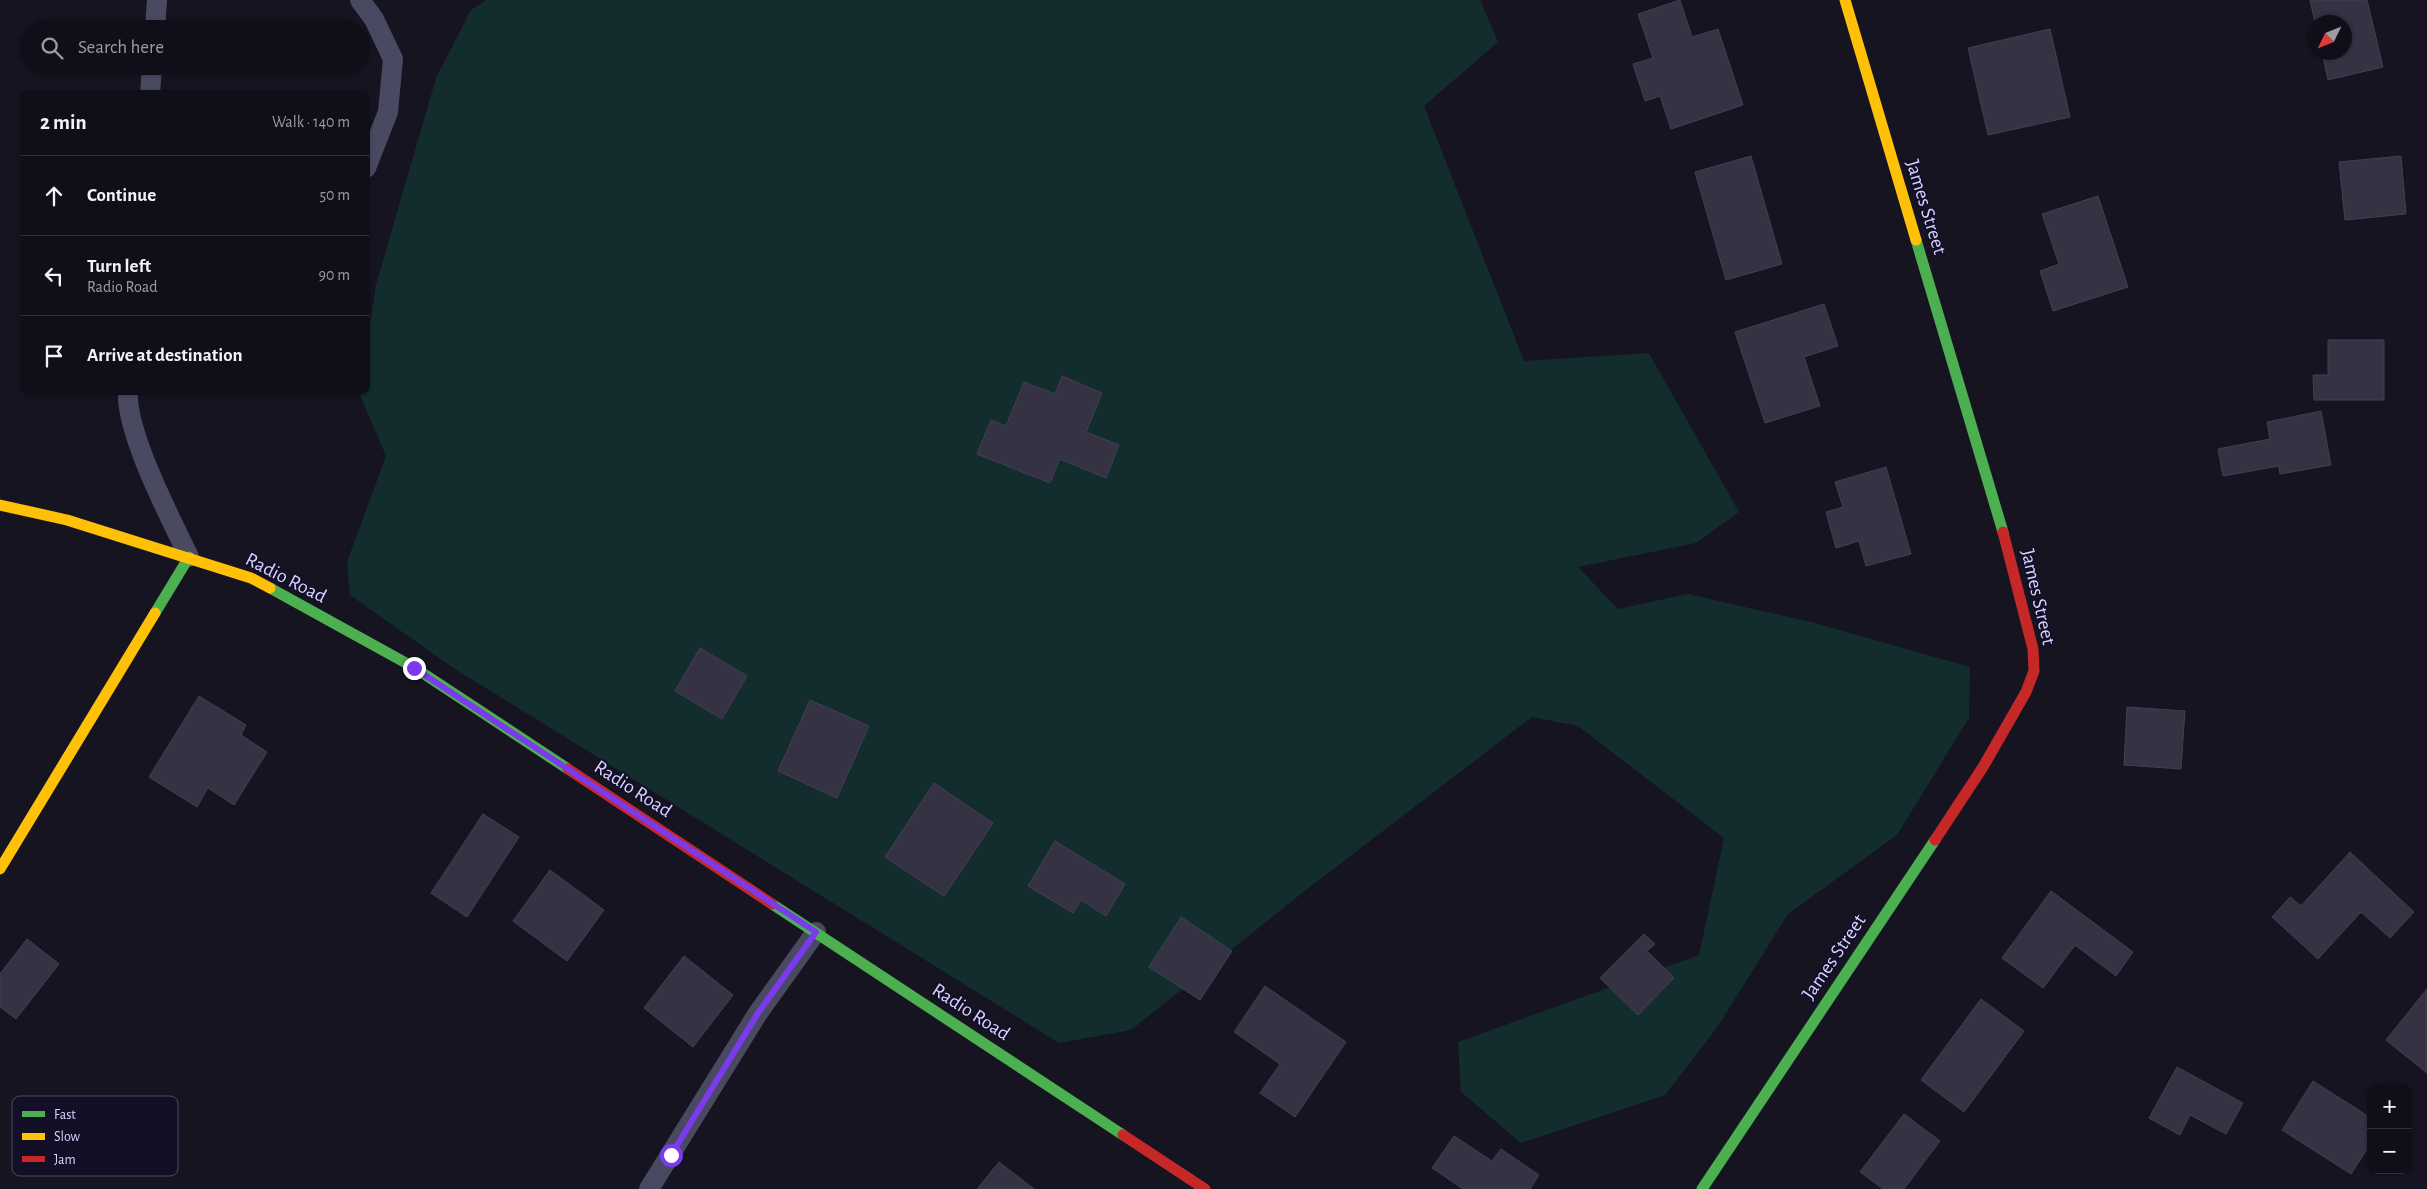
<!DOCTYPE html>
<html lang="en">
<head>
<meta charset="utf-8">
<style>
	:root { --surface:#100f19; --page:#1e1d26; --text:#f1f3f6; --muted:#9c9ca2; --line:#302f38 }
	body { margin:0; font-family:"Alegreya Sans",sans-serif; background:var(--page); color:var(--text) }
	.controls { position:absolute; right:15px; bottom:15px; display:grid; overflow:hidden; border-radius:10px; box-shadow:0 1px 4px #0004 }
	.controls button { width:45px; height:45px; display:grid; place-items:center; padding:0; border:0; border-bottom:1px solid var(--line); background:var(--surface); color:var(--text); font:25px sans-serif }
	.compass { position:absolute; left:2307px; top:15px; width:45px; height:45px; border-radius:50%; background:var(--surface); box-shadow:0 1px 4px #0004; rotate:227deg }
	.stop { position:absolute; width:15px; height:15px; margin:-11px; border:4px solid #7c3aed; border-radius:50%; background:#fff }
	.stop.end { background:#7c3aed; border-color:#fff; box-shadow:0 1px 5px #0008 }
	.list { margin:0; padding:0; list-style:none }
	h2 { display:flex; justify-content:space-between; align-items:center; height:65px; margin:0; padding:0 20px; font-size:21px }
	h2 small { font-size:16px; font-weight:400; color:var(--muted) }
	.list li { display:grid; grid-template-columns:32px 1fr auto; gap:15px; align-items:center; box-sizing:border-box; height:80px; padding:0 20px; border-top:1px solid var(--line) }
	.list b { display:block; font-size:19px; white-space:nowrap }
	.list p { margin:0; font-size:16px; white-space:nowrap; color:var(--muted) }
	.list em { font-size:16px; font-style:normal; color:var(--muted) }
	.icon { flex:none; width:28px; height:28px; fill:none; stroke:currentColor; stroke-width:2; stroke-linecap:round; stroke-linejoin:round }
	.map { position:relative; flex:none; width:2427px; height:1189px; overflow:hidden }
	.search { position:absolute; background:var(--surface); box-shadow:0 1px 4px #0004; left:20px; top:20px; width:350px; height:55px; display:flex; align-items:center; gap:12px; box-sizing:border-box; padding:0 18px; border-radius:28px; color:var(--muted); font-size:19px }
	.panel { position:absolute; background:var(--surface); box-shadow:0 1px 4px #0004; left:20px; top:90px; width:350px; height:305px; border-radius:10px }
	.map>svg:first-child { display:block }
</style>
</head>
<body>
<div class="map">
<svg width="2427" height="1189" viewBox="0 0 2427 1189">
	<rect width="100%" height="100%" fill="#161421"/>
	<!-- green -->
	<path fill="#132c2d" d="M486 0H1480L1498 42 1424 106 1524 361 1649 353 1739 512 1696 543 1578 567 1618 609 1688 594 1815 623 1970 667 1969 718 1897 835 1788 914 1716 1029 1665 1095 1521 1143 1461 1092 1458 1042 1699 955 1724 838 1578 726 1532 717 1306 890 1131 1030 1059 1043 452 667 350 595 347 562 386 456 359 393 366 391V348L376 285 436 78 471 10Z"/>
	<!-- building -->
	<path fill="#343243" stroke="#433f54" d="M1680 0 1692 37 1718 29 1743 105 1671 129 1660 96 1645 101 1633 64 1653 58 1638 14Z
		M2310 0H2367L2383 67 2328 80 2322 52H2344V22H2315Z
		M2050 29 2070 117 1988 135 1968 48Z
		M1751 156 1782 264 1726 280 1695 172Z
		M2401 156 2406 214 2345 220 2339 162Z
		M2098 196 2128 287 2053 311 2040 271 2059 264 2042 214Z
		M1824 304 1838 346 1804 357 1820 406 1765 423 1735 332Z
		M2328 340H2384V400H2314L2313 375H2328Z
		M1062 376 1102 393 1086 432 1119 445 1106 478 1060 459 1050 483 977 454 991 420 1006 426 1024 382 1055 394Z
		M2321 411 2331 465 2280 474 2279 466 2223 476 2218 449 2270 439 2267 422Z
		M1886 467 1911 554 1866 566 1859 541 1836 548 1826 512 1843 507 1835 482Z
		M700 648 747 676 722 719 675 691Z
		M199 696 246 725 241 735 267 752 234 805 208 788 197 807 149 777Z
		M810 700 869 726 837 798 778 771Z
		M2127 707 2185 711 2181 769 2124 765Z
		M934 783 993 823 944 896 885 857Z
		M483 814 519 837 467 917 431 893Z
		M1055 841 1125 884 1106 916 1081 900 1073 913 1028 886Z
		M2350 852 2414 912 2390 938 2361 912 2318 959 2272 917 2290 897 2301 906Z
		M550 870 604 910 567 961 513 921Z
		M2051 891 2133 952 2116 976 2075 945 2043 988 2002 958Z
		M1181 917 1232 951 1200 1000 1149 967Z
		M1644 934 1655 944 1647 951 1674 978 1638 1015 1600 978Z
		M27 939 59 964 16 1019 0 1007V974Z
		M684 956 733 995 693 1047 644 1008Z
		M1265 986 1346 1042 1295 1117 1260 1093 1280 1064 1234 1032Z
		M2427 989V1073L2386 1040Z
		M1981 999 2024 1031 1964 1112 1921 1080Z
		M2177 1067 2243 1103 2226 1134 2190 1115 2180 1135 2149 1118Z
		M2313 1081 2371 1118V1143L2351 1174 2282 1130Z
		M1904 1114 1940 1141 1904 1189H1883L1860 1172Z
		M1454 1136 1492 1161 1501 1149 1539 1175 1530 1189H1463L1432 1168Z
		M999 1162 1034 1189H977Z"/>
	<g fill="none" stroke-linecap="round" stroke-linejoin="round">
		<!-- lane -->
		<path stroke="#4a4962" stroke-width="20" d="M360 0 374 19 393 59 388 112 366 168
			M155 29 157 0
			M150 94 152 66
			M128 391C125 432 171 519 189 557
			M649 1189 758 1013 816 932"/>
		<!-- fast -->
		<path stroke="#4caf50" stroke-width="11" d="M1916 240 2003 532
			M270 588 415 668 568 769
			M155 613 189 557
			M772 904 1123 1135
			M1702 1189 1935 840"/>
		<!-- slow -->
		<path stroke="#ffc107" stroke-width="11" d="M1845 0 1916 240
			M0 505 67 520 251 578 270 588
			M0 869 155 613"/>
		<!-- jam -->
		<path stroke="#c62828" stroke-width="11" d="M568 769 772 904
			M1935 840 1983 767 2026 692 2034 671 2033 649 2003 532
			M1123 1135 1205 1189"/>
	</g>
	<g fill="none" stroke-linecap="round" stroke-linejoin="round">
		<!-- route -->
		<path stroke="#7c3aed" stroke-width="6" d="M414 668 816 932 758 1013 671 1155"/>
	</g>
	<g text-anchor="middle" dominant-baseline="central" stroke-width="4" stroke-linejoin="round" paint-order="stroke">
		<!-- street labels -->
		<g font-size="20" fill="#d9d4ff" stroke="#130f26">
			<text transform="translate(1926 207) rotate(73)">James Street</text>
			<text transform="translate(286 578) rotate(27)">Radio Road</text>
			<text transform="translate(2038 597) rotate(77)">James Street</text>
			<text transform="translate(633 789) rotate(33)">Radio Road</text>
			<text transform="translate(1834 957) rotate(-56)">James Street</text>
			<text transform="translate(971 1012) rotate(33)">Radio Road</text>
		</g>
	</g>
	<!-- legend -->
	<rect x="12" y="1096" width="166" height="80" rx="8" fill="#130f26" stroke="#4e4a67" stroke-width="1"/>
	<rect x="22" y="1111" width="23" height="6" fill="#4caf50"/>
	<rect x="22" y="1133" width="23" height="7" fill="#ffc107"/>
	<rect x="22" y="1156" width="23" height="6" fill="#c62828"/>
	<g font-size="14" fill="#d9d4ff">
		<text x="54" y="1119">Fast</text>
		<text x="54" y="1141">Slow</text>
		<text x="54" y="1164">Jam</text>
	</g>
</svg>
<div class="controls">
<button>+</button>
<button>−</button>
</div>
<svg class="compass" viewBox="-18 -18 36 36"><path d="M0-13l5 13h-10z" fill="#e53935"/><path d="M0 13l5-13h-10z" fill="#9c9ca2"/></svg>
<div class="stop" style="left:671px;top:1155px"></div>
<div class="stop end" style="left:414px;top:668px"></div>
<div class="search"><svg class="icon" aria-label="search" viewBox="0 0 24 24"><circle cx="10" cy="10" r="6"/><path d="M15 15l6 6"/></svg>Search here</div>
<section class="panel">
<h2>2 min<small>Walk · 140 m</small></h2>
<ul class="list">
<li><svg class="icon" aria-label="ahead" viewBox="0 0 24 24"><path d="M12 20V5M6 11l6-6 6 6"/></svg><div><b>Continue</b></div><em>50 m</em></li>
<li><svg class="icon" aria-label="left" viewBox="0 0 24 24"><path d="M17 20v-9H6M10 6l-5 5 5 5"/></svg><div><b>Turn left</b><p>Radio Road</p></div><em>90 m</em></li>
<li><svg class="icon" aria-label="arrive" viewBox="0 0 24 24"><path d="M6 21V4h12l-3 4 3 4H6"/></svg><div><b>Arrive at destination</b></div></li>
</ul>
</section>
</div>
</body>
</html>
